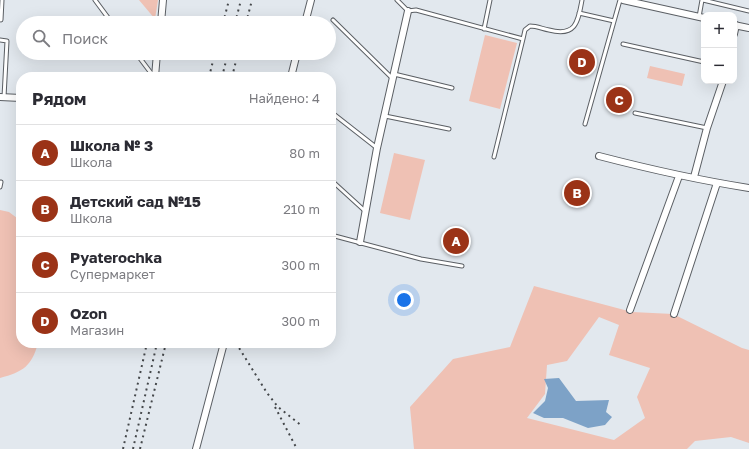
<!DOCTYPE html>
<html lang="ru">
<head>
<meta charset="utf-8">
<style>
	:root { --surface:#fff; --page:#f2f2f3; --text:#2b2b33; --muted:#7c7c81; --line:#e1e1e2; --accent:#9b3317 }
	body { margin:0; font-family:"Golos Text",sans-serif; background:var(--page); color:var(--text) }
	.controls { position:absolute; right:12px; top:12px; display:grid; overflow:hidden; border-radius:8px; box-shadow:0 4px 16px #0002 }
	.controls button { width:36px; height:36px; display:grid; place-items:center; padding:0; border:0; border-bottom:1px solid var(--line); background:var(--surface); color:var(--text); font:20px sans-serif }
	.you { position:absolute; left:404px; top:300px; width:14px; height:14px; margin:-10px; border:3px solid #fff; border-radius:50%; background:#1a73e8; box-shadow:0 0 0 6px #1a73e833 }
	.badge { display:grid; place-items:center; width:26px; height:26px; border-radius:50%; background:var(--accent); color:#fff; font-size:13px; font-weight:700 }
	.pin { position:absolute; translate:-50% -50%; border:2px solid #fff; box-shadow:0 1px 4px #0006 }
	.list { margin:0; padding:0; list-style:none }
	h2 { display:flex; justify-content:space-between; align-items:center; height:52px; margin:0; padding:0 16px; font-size:17px }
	h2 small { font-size:13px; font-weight:400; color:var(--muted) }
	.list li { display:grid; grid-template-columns:26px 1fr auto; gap:12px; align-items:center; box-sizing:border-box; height:56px; padding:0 16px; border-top:1px solid var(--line) }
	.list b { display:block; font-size:15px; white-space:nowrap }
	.list p { margin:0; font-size:13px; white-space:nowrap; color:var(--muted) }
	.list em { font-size:13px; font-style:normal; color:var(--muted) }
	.icon { flex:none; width:22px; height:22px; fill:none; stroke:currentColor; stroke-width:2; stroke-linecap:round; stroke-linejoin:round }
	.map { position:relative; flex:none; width:749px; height:449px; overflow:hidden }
	.search { position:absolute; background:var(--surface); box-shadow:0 4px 16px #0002; left:16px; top:16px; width:320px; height:44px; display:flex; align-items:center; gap:10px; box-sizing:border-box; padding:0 14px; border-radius:22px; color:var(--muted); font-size:15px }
	.panel { position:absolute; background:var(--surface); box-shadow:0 4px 16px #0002; left:16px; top:72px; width:320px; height:276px; border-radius:16px }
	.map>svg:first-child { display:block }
</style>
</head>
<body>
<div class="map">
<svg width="749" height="449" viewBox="0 0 749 449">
	<rect width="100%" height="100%" fill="#e2e8ee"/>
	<!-- green -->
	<path fill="#efc1b4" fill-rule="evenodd" d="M139 0H158L155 19Z
		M485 35 517 43 500 109 469 101Z
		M650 66 685 74 682 86 647 78Z
		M394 153 425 160 410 220 380 213Z
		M0 210 9 212 21 221V343H38C32 366 23 372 0 378Z
		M534 286 632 312 673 314 742 348 749 350V443L731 437 695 441 687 449H414L410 407 453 359 510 347ZM599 317 619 325 609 355 650 368 637 397 645 418 614 440 527 418 545 394 547 365 567 361Z"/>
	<!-- water -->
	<path fill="#7da2c7" d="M559 378 576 401 609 400 606 412 612 417 605 425 588 428 563 418H544L533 413 545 401 548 388 544 379Z"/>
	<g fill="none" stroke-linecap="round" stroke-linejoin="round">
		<!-- service casing -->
		<g stroke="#5b5f64" stroke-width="5">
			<path id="service" d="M95 0 112 23
				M397 0 408 11 416 10 523 39 494 157
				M703 0 749 11
				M579 13 614 21
				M699 17 702 0
				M1 20 2 0
				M333 20 392 78
				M484 29 490 0
				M523 39 525 30 530 26C537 26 543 29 549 30 576 37 578 22 582 0
				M0 40 7 41 4 97
				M623 44 704 62
				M136 53 154 77
				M394 74 452 88
				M331 112 377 148
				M635 113 707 128
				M385 116 449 129
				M585 124 620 0
				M331 180 365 211
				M0 187 1 182
				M331 235 421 259 462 266"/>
		</g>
		<!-- minor casing -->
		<g stroke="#5b5f64" stroke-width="8">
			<path id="minor" d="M623 0 704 18
				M161 23 163 0
				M305 23 311 0
				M734 25 749 28
				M734 34 736 25
				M155 77 157 53
				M291 77 297 53
				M0 97 21 98
				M599 156C649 169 698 180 749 188
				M694 177 707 128 723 81
				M360 242 377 148 408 11
				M630 310 679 176
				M674 314 717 183
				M196 449 224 343"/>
		</g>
		<!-- service -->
		<use href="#service" stroke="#fff" stroke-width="3"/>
		<!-- minor -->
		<use href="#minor" stroke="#fff" stroke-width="6"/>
		<!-- rail -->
		<path stroke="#44474a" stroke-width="2" stroke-dasharray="2 4" stroke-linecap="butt" d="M223 23 229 0
			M235 23 241 0
			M246 23 252 0
			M209 77 215 53
			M222 77 228 53
			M232 77 238 53
			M236 343 267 393 278 407 302 426
			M275 407 297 449
			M123 449 147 343
			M133 449 157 343
			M140 449 166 343"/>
	</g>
</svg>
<div class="controls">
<button>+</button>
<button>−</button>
</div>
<div class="you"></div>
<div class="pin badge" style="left:456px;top:241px">A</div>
<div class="pin badge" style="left:577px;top:193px">B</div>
<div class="pin badge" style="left:619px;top:100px">C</div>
<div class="pin badge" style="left:582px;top:62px">D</div>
<div class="search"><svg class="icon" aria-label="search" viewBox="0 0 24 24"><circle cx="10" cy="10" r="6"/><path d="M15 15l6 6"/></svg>Поиск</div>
<section class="panel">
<h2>Рядом<small>Найдено: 4</small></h2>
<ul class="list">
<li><span class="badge">A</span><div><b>Школа № 3</b><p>Школа</p></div><em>80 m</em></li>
<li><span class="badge">B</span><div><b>Детский сад №15</b><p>Школа</p></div><em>210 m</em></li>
<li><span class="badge">C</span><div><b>Pyaterochka</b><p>Супермаркет</p></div><em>300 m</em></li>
<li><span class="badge">D</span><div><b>Ozon</b><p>Магазин</p></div><em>300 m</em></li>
</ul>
</section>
</div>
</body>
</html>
